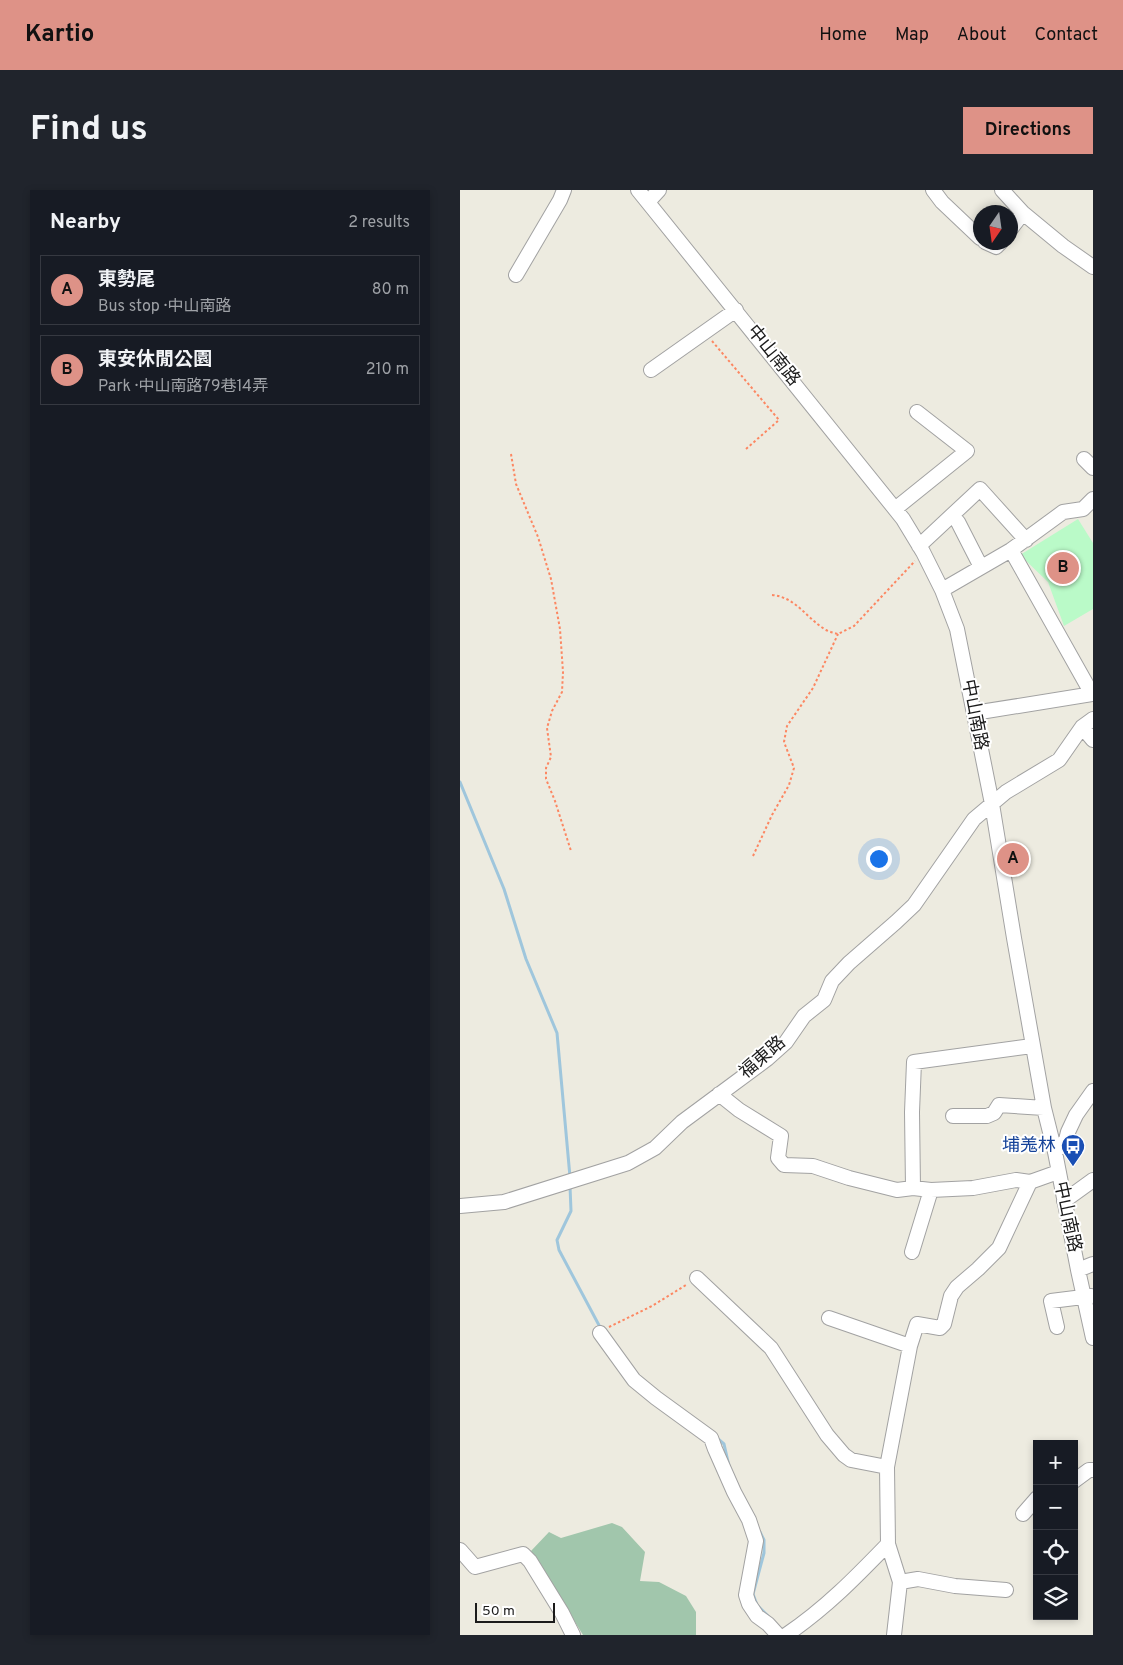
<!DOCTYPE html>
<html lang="en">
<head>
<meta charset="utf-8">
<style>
	:root { --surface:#171b24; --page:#20242c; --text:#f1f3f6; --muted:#9ea1a6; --line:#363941; --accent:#de9287 }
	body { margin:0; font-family:Overpass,"Noto Sans TC",sans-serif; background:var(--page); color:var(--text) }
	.controls { position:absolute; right:15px; bottom:15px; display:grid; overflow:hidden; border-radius:0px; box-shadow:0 2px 8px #0003 }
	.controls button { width:45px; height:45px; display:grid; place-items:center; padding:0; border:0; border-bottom:1px solid var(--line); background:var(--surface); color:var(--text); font:25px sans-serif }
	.compass { position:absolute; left:513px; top:15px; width:45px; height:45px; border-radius:50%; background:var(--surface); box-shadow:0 2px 8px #0003; rotate:193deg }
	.scale { position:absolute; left:15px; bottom:12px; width:80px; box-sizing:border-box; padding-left:5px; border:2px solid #1b1b1b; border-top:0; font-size:14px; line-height:18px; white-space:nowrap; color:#1b1b1b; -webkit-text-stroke:4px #fff; paint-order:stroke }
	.you { position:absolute; left:418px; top:668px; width:18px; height:18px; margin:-12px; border:4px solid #fff; border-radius:50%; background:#1a73e8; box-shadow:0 0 0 8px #1a73e833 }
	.badge { display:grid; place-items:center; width:32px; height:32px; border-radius:50%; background:var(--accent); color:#111; font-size:16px; font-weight:700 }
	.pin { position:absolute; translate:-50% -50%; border:2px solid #fff; box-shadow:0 1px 5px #0006 }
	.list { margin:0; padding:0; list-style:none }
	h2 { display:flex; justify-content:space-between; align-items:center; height:65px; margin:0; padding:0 20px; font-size:21px }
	h2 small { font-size:16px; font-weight:400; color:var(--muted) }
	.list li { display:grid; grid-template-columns:32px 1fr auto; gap:15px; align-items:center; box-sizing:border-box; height:70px; margin:0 10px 10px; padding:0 10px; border:1px solid var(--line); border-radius:0px }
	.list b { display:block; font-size:19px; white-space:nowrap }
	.list p { margin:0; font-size:16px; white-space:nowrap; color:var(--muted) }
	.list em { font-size:16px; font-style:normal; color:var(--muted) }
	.icon { flex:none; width:28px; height:28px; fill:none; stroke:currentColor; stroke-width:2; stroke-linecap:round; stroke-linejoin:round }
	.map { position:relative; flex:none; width:633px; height:1445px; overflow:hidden; border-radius:0px }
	header { display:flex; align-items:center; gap:30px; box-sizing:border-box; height:70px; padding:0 25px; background:var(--accent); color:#111 }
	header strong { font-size:24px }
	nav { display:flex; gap:28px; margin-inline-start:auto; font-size:18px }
	.intro { display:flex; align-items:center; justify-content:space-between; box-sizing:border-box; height:120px; padding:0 30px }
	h1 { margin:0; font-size:35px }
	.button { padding:12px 22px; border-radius:0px; background:var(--accent); color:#111; font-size:18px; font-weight:700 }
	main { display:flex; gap:30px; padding:0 30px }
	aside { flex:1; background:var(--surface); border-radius:0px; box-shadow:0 2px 8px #0003 }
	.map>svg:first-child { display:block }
</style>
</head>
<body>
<header>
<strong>Kartio</strong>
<nav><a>Home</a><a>Map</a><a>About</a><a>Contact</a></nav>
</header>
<div class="intro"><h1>Find us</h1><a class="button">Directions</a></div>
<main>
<aside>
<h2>Nearby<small>2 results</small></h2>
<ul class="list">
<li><span class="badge">A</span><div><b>東勢尾</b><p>Bus stop · 中山南路</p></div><em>80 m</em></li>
<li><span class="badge">B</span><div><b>東安休閒公園</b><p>Park · 中山南路79巷14弄</p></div><em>210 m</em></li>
</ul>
</aside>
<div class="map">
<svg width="633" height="1445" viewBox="0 0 633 1445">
	<rect width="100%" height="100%" fill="#edebe0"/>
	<!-- cemetery -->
	<path fill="#a1c6ac" d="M152 1333 162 1337 185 1362 180 1391 199 1392 226 1406 236 1422V1445H123L71 1361 89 1342 101 1348Z"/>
	<!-- park -->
	<path fill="#bafac8" d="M618 329 633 353V419L604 436 588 392 560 365Z"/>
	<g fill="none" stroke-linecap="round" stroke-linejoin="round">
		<!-- stream -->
		<path stroke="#9fc6dc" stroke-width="3" d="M0 592 44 699 66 769 97 843 110 987
			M110 996 111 1021 97 1050 99 1060 141 1139
			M257 1248 264 1254 269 1276
			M300 1342 304 1350V1363L293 1404 297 1415 308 1426"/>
		<!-- minor casing -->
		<g stroke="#a2a2a2" stroke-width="16">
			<path id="minor" d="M178 0 443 329 463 362 482 400 497 439 532 614 554 748 584 918 595 962 618 1080 633 1148
				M473 0 482 12 520 48
				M542 0 563 23
				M188 12 199 0
				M550 40 563 23 603 56 633 77
				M525 52 536 57 541 52
				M56 85 100 10 104 0
				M191 180 276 120
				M624 269 633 278
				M435 319 507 261 457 222
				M498 332 521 377
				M459 356 520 299 566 350
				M551 360 632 504
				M482 400 551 360 603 322 623 319 633 309
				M514 523 633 504
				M622 537 633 550
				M259 904 279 920 321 946 318 968 324 975 353 976 389 988 437 1000 453 998 471 1000 513 998 556 990 570 992
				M493 926H527L534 923 539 915 584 918
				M595 962 606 950 608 942 616 925 633 901
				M453 998 452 922 454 872 572 856
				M604 1011 633 990
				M0 1016 44 1012 168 973 195 958 222 932 307 869 326 852 344 826 364 810 372 791 389 773 436 732 454 715 514 629 546 602 599 570 622 537 633 529
				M452 1062 471 1000
				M618 1080 633 1074
				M237 1088 311 1158 367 1245 384 1265 391 1270 427 1277
				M369 1128 450 1156
				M597 1137 591 1111 631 1106
				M140 1143 174 1190 196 1208 251 1248 255 1259 274 1302 289 1330 296 1351 286 1405 289 1414 297 1426 308 1434 318 1445
				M614 1291 629 1280H633
				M563 1324 577 1308
				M0 1360 15 1377 63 1364 70 1371 102 1423 113 1445
				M440 1392 458 1389 495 1396 546 1400
				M326 1445C365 1419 396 1387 428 1354
				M434 1445 440 1392 428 1354 427 1277 450 1156 457 1134 480 1138 484 1134 491 1106 497 1097 518 1079 539 1058 570 992 598 982"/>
		</g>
		<!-- path -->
		<path stroke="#fc8762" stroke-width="2" stroke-dasharray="2.5 2.5" stroke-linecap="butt" d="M252 151 319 230 286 259
			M51 264 56 294 78 347 91 389 100 439 103 482 102 502 92 521 87 538 91 567 86 578V589L95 611 111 661
			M312 405C336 407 347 429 366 440 370 442 374 443 378 444L394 436 455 371
			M293 666 312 625 329 595 334 578 324 552 327 536 353 498 378 444
			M149 1137 192 1116 226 1095"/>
		<!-- minor -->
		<use href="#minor" stroke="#fff" stroke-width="14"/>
	</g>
	<!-- icons -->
	<defs>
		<g id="bus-pin" transform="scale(1.25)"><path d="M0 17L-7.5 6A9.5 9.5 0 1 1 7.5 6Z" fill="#1a4fb4" stroke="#fff"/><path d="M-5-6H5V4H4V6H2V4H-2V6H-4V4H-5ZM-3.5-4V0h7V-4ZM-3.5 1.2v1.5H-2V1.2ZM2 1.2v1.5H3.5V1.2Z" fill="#fff"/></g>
	</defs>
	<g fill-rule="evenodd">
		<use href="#bus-pin" x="613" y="956"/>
	</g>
	<g text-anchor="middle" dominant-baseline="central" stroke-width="4" stroke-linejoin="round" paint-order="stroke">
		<!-- street labels -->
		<g font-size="18" fill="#1b1b1b" stroke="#fff">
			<text transform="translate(313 166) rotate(51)">中山南路</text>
			<text transform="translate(514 525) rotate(79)">中山南路</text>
			<text transform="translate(303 868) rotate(-41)">福東路</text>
			<text transform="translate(607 1027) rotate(78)">中山南路</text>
		</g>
		<!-- transit labels -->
		<g font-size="18" fill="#164399" stroke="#fff" text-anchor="end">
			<text x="596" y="956">埔羗林</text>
		</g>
	</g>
</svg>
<div class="controls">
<button>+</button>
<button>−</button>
<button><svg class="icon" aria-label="locate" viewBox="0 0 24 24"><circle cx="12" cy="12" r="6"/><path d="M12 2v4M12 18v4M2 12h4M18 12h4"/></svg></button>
<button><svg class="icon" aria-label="layers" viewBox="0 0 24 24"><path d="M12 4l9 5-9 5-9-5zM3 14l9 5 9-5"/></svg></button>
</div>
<svg class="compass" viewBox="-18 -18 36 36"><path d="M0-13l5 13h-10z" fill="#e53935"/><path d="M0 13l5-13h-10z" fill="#9ea1a6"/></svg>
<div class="scale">50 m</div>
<div class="you"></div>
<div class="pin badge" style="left:553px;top:669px">A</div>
<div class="pin badge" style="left:603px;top:378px">B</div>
</div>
</main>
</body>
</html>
